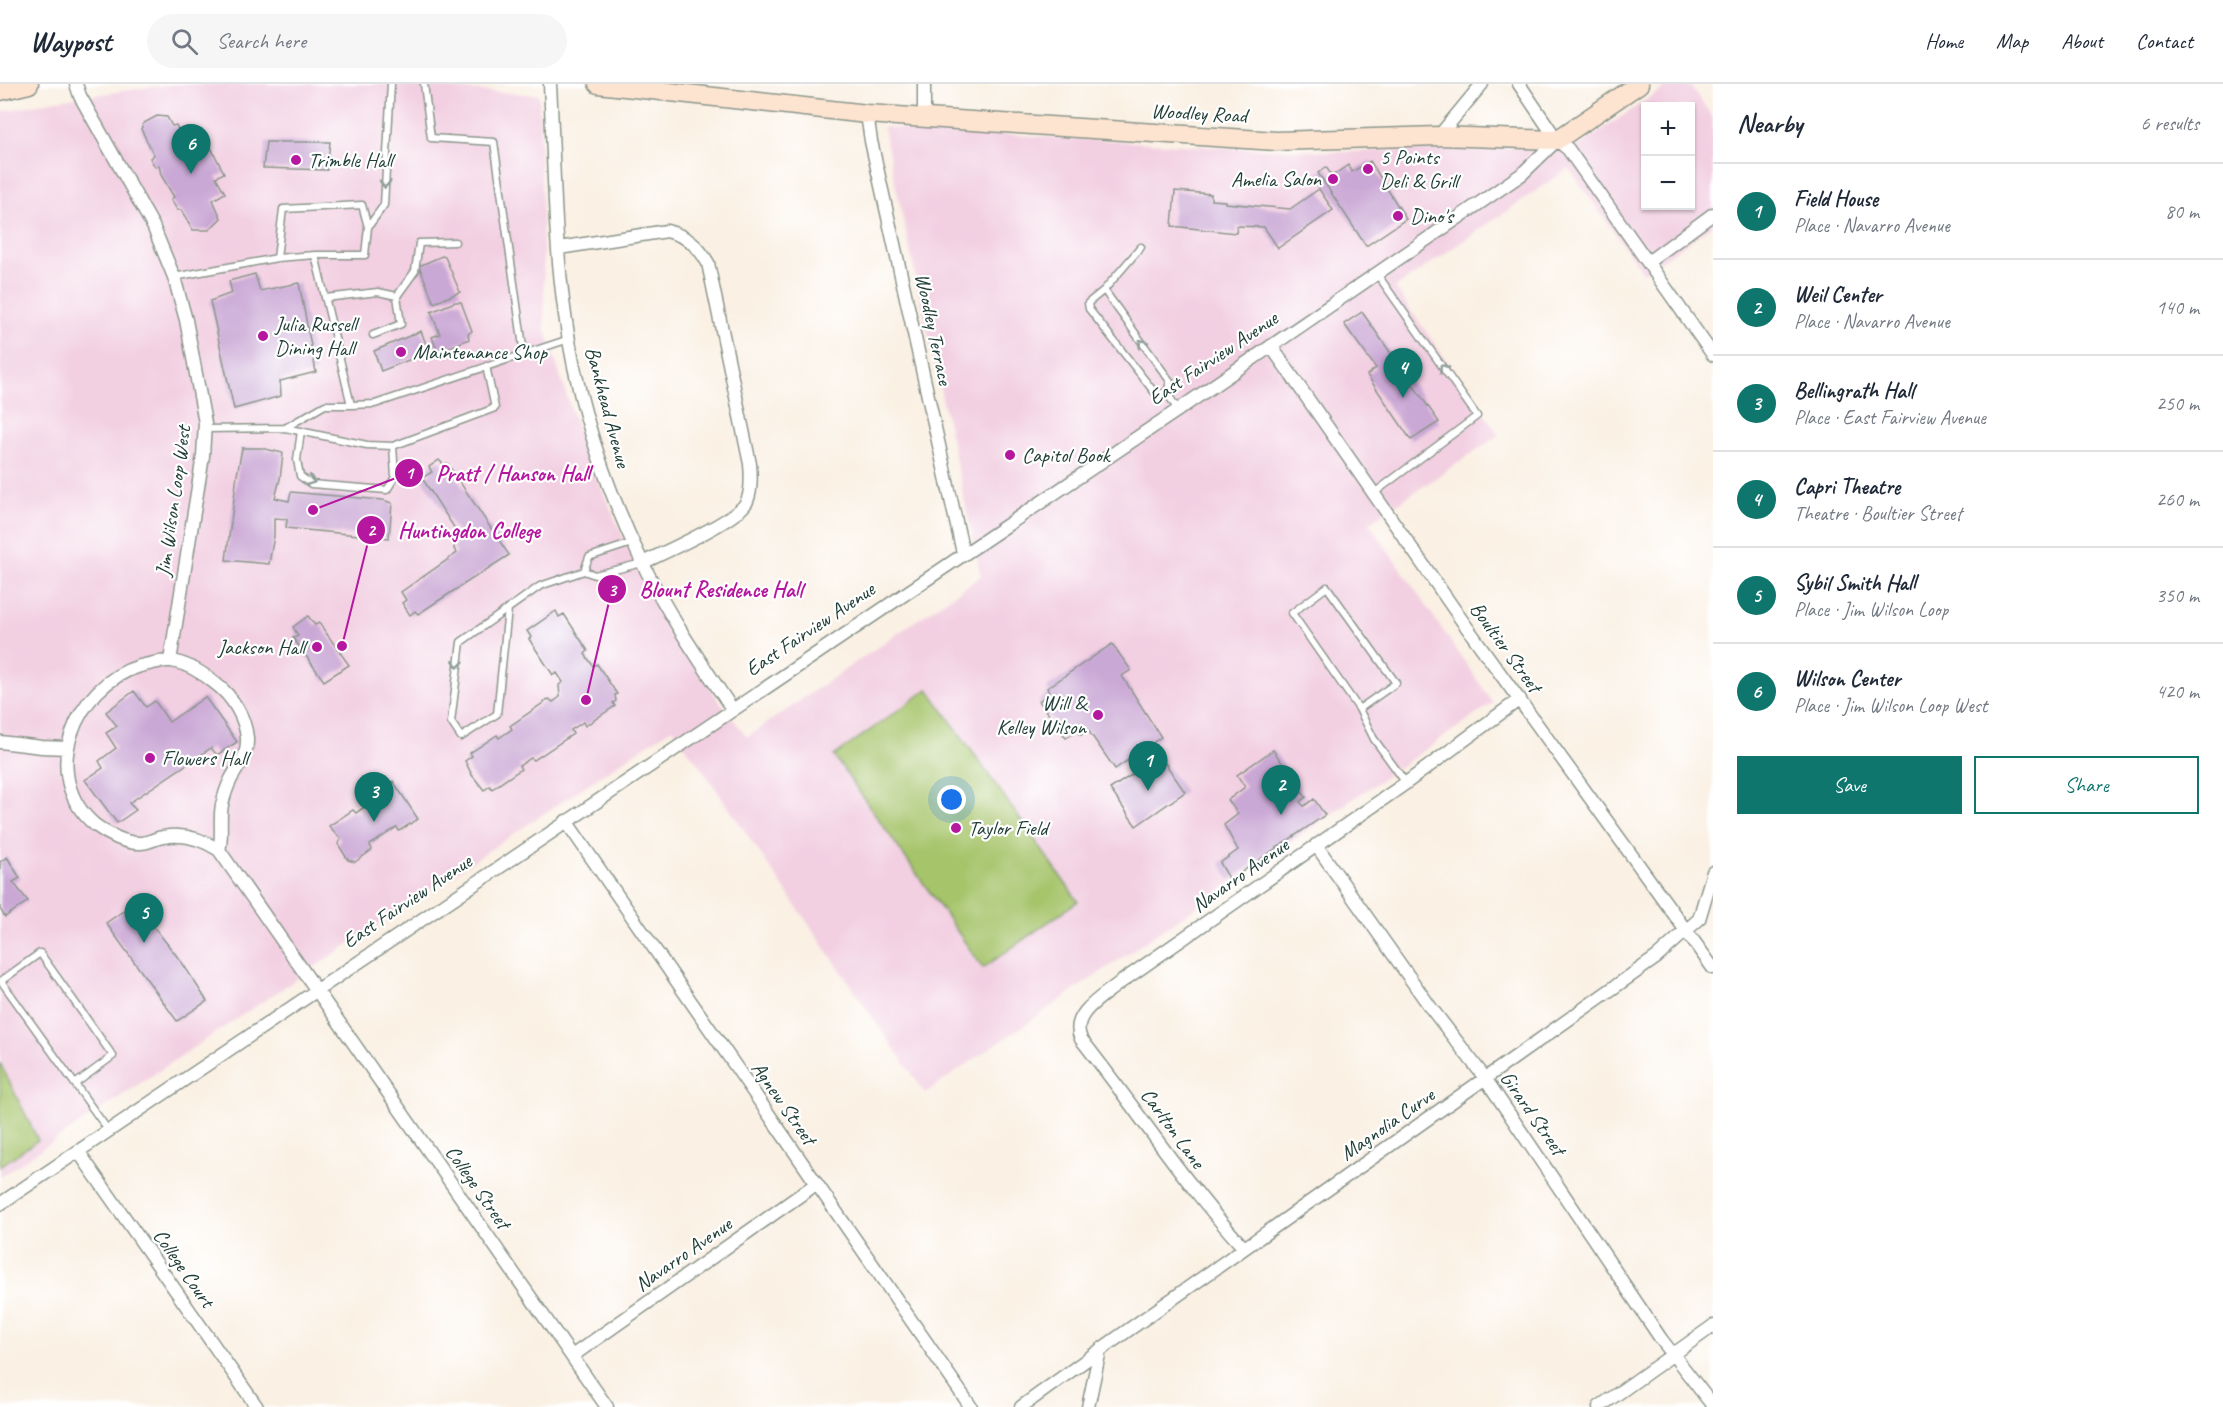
<!DOCTYPE html>
<html lang="en">
<head>
<meta charset="utf-8">
<style>
	:root { --surface:#fff; --page:#f6f6f7; --text:#1f2937; --muted:#747a83; --line:#e0e1e3; --accent:#0f766e }
	body { margin:0; font-family:Caveat,sans-serif; background:var(--page); color:var(--text) }
	.controls { position:absolute; right:18px; top:18px; display:grid; overflow:hidden; border-radius:0px; box-shadow:0 2px 4px #0004 }
	.controls button { width:54px; height:54px; display:grid; place-items:center; padding:0; border:0; border-bottom:2px solid var(--line); background:var(--surface); color:var(--text); font:30px sans-serif }
	.you { position:absolute; left:952px; top:716px; width:21px; height:21px; margin:-15px; border:4px solid #fff; border-radius:50%; background:#1a73e8; box-shadow:0 0 0 9px #1a73e833 }
	.badge { display:grid; place-items:center; width:39px; height:39px; border-radius:50%; background:var(--accent); color:#fff; font-size:20px; font-weight:700 }
	.pin { position:absolute; translate:-50% -50px; filter:drop-shadow(0 2px 3px #0008) }
	.pin::after { content:''; position:absolute; top:32px; width:21px; height:18px; background:inherit; clip-path:polygon(0 0,100% 0,50% 100%) }
	.list { margin:0; padding:0; list-style:none }
	h2 { display:flex; justify-content:space-between; align-items:center; height:78px; margin:0; padding:0 24px; font-size:26px }
	h2 small { font-size:20px; font-weight:400; color:var(--muted) }
	.list li { display:grid; grid-template-columns:39px 1fr auto; gap:18px; align-items:center; box-sizing:border-box; height:96px; padding:0 24px; border-top:2px solid var(--line) }
	.list b { display:block; font-size:22px; white-space:nowrap }
	.list p { margin:0; font-size:20px; white-space:nowrap; color:var(--muted) }
	.list em { font-size:20px; font-style:normal; color:var(--muted) }
	.actions { display:flex; gap:12px; padding:18px 24px }
	.actions a { flex:1; padding:14px 0; border:2px solid var(--accent); border-radius:0px; text-align:center; font-size:21px; color:var(--accent) }
	.actions .main { background:var(--accent); color:#fff }
	.icon { flex:none; width:33px; height:33px; fill:none; stroke:currentColor; stroke-width:2; stroke-linecap:round; stroke-linejoin:round }
	.map { position:relative; flex:none; width:1713px; height:1323px; overflow:hidden }
	header { display:flex; align-items:center; gap:36px; box-sizing:border-box; height:84px; padding:0 30px; background:var(--surface); border-bottom:2px solid var(--line) }
	header strong { font-size:28px }
	nav { display:flex; gap:33px; margin-inline-start:auto; font-size:21px }
	.search { width:420px; height:54px; background:var(--page); display:flex; align-items:center; gap:15px; box-sizing:border-box; padding:0 21px; border-radius:33px; color:var(--muted); font-size:22px }
	main { display:flex }
	aside { flex:1; background:var(--surface) }
	.map>svg:first-child { display:block }
</style>
</head>
<body>
<header>
<strong>Waypost</strong>
<div class="search"><svg class="icon" aria-label="search" viewBox="0 0 24 24"><circle cx="10" cy="10" r="6"/><path d="M15 15l6 6"/></svg>Search here</div>
<nav><a>Home</a><a>Map</a><a>About</a><a>Contact</a></nav>
</header>
<main>
<div class="map">
<svg width="1713" height="1323" viewBox="0 0 1713 1323">
	<rect width="100%" height="100%" fill="#fff"/>
	<filter id="ink" filterUnits="userSpaceOnUse"><feTurbulence type="fractalNoise" baseFrequency=".0167" numOctaves="2"/><feDisplacementMap in="SourceGraphic" scale="12" xChannelSelector="R" yChannelSelector="G"/><feConvolveMatrix kernelMatrix="1 2 1 2 8 2 1 2 1" color-interpolation-filters="sRGB"/></filter>
	<filter id="wash" filterUnits="userSpaceOnUse"><feTurbulence type="fractalNoise" baseFrequency=".008" numOctaves="4" result="noise"/><feDisplacementMap in="SourceGraphic" scale="24" xChannelSelector="R" yChannelSelector="G"/><feGaussianBlur stdDeviation="1.35" result="paint"/><feColorMatrix in="noise" values="0 0 0 0 0 0 0 0 0 0 0 0 0 0 0 0 0 1.4 0 .05"/><feComposite in="paint" operator="in"/></filter>
	<g filter="url(#wash)">
		<rect width="100%" height="100%" fill="#faf0e3"/>
		<!-- built -->
		<path fill="#f2cfe1" fill-rule="evenodd" d="M175 0H385L539 11 545 244 584 366 649 510 717 614 747 653 981 492 883 43 1217 63 1338 68 1578 62 1670 0H1689L1713 34V141L1643 189 1569 84 1395 204 1499 351 1369 439 1493 619 925 1009 702 685 672 644 0 1093V28L57 16ZM1646 22H1690V122H1646Z"/>
		<!-- green -->
		<path fill="#a6c46b" stroke="#628050" stroke-width="1.5" d="M928 605 1078 817 983 884 834 672Z
			M0 979 38 1056 0 1082Z"/>
		<g id="blocks">
			<!-- building -->
			<path fill="#caa8d5" d="M157 32 167 33 172 42 176 41 179 47 189 43 198 58 206 54 224 89 216 93 225 109 213 116 221 134 209 146H193L181 126H177L171 115 174 113 161 91 159 81 155 83 150 74 154 71 141 45 144 39Z
				M266 58H330L327 86 263 84Z
				M1370 77 1406 135 1366 162 1318 89 1326 83 1332 92 1348 81 1352 88Z
				M1319 105 1333 126 1278 164 1264 143 1237 142 1236 149 1172 142 1175 107 1211 110V116L1225 117V119L1290 125Z
				M442 172 445 173 460 208 434 219 419 182Z
				M255 190 260 207 299 199 316 288 280 297 281 312 234 325 210 217 232 209 229 197Z
				M455 218H461L472 247 468 250 469 255 438 268 432 253 440 250 431 228Z
				M1362 228 1439 338 1411 356 1367 291 1376 284 1344 240Z
				M421 247 429 268 381 287 374 267Z
				M242 364H261L283 369 280 395 275 414 289 417 291 408 383 416 392 419 389 454 286 444 287 435 274 434V452L269 480 226 476 237 391Z
				M439 376 444 381 447 379 509 471 418 530 415 527 410 531 402 519 406 516 401 508 457 469 454 465 457 448 422 394 432 388 429 383Z
				M556 527 559 533 564 530 588 567 585 570 593 582 597 580 617 610 615 611 616 617 613 619 615 622 585 642 583 638 571 646 573 650 534 676 531 674 519 682 521 685 492 705 490 702 484 706 472 691 465 677 472 672 470 669 497 651 499 654 512 645 510 642 549 615 553 618 560 613 559 601 563 598 557 589 553 591 529 555 531 553 527 547Z
				M308 532 315 541 319 539 349 581 324 597 293 554 298 552 293 543Z
				M1112 560 1131 586 1122 592 1161 653 1115 685 1088 646 1081 651 1078 647 1066 654 1039 617 1049 609 1047 604Z
				M134 607 146 623 155 617 169 638 205 613 237 658 217 671 211 664 129 719 136 726 117 739 85 696 103 684 99 677 116 664 106 649 117 642 106 628Z
				M1273 666 1306 713 1300 718 1304 722 1314 715 1325 731 1230 796 1220 779 1238 766 1224 741 1238 730 1228 716 1245 703 1237 691Z
				M1160 672 1185 708 1136 742 1110 705Z
				M393 697 418 735 399 747 397 743 370 761 372 766 355 778 348 776 338 760 341 755 329 742 353 726 356 729 378 713 375 708Z
				M7 773 20 794 13 798 28 817 5 833 0 825V778Z
				M135 819 183 880 207 917 177 937 106 839Z"/>
		</g>
	</g>
	<g filter="url(#ink)">
		<use href="#blocks" fill-opacity="0" stroke="#8c968c" stroke-width="1.5"/>
		<g fill="none" stroke-linecap="round" stroke-linejoin="round">
			<!-- service casing -->
			<g stroke="#8c968c" stroke-width="9">
				<path id="service" d="M424 0 431 54 494 58 524 270
					M368 143 384 121 391 0
					M315 171 277 174 283 125 362 121 368 143 365 171H315L351 321 375 320 569 255
					M174 193 277 174
					M1104 206 1141 163
					M397 212 415 187 419 159 455 158
					M325 214 378 208 397 212 401 240 373 251
					M1167 309H1155L1089 225 1088 219 1104 206 1170 297 1167 309 1178 326
					M285 344 367 361 393 362 495 324 486 282
					M205 345 285 344 325 321H351
					M301 347 297 376 300 392 311 400 387 406 395 393 393 362
					M1374 409 1477 332 1377 190
					M632 459 589 473 584 487 595 491 642 479
					M508 525 497 630 461 653 451 638 461 558 540 502 584 487
					M1359 625 1396 599 1327 503 1292 529 1359 625 1374 655 1406 699
					M75 1000 113 972 40 869 1 897 108 1046"/>
			</g>
			<!-- minor casing -->
			<g stroke="#8c968c" stroke-width="15">
				<path id="minor" d="M76 0 80 12 153 142 174 193 186 236 205 339 203 372 170 577
					M550 0C554 77 554 155 565 231 577 317 604 400 642 478 667 529 700 577 732 625
					M1519 0 1557 56 1568 65 1713 271
					M867 30 871 57 963 469
					M924 35V0
					M1439 52 1482 0
					M559 164 667 147C686 152 698 161 708 179L750 380C751 391 752 406 747 417 740 435 663 469 642 479
					M1648 178 1713 130
					M1271 262 1463 538 1713 884
					M0 658 42 663 67 664
					M566 737 971 1323
					M1316 761 1431 924 1485 994 1661 1255 1713 1322
					M219 766C223 755 219 734 222 721 224 712 227 703 231 695 239 679 248 674 247 654 245 633 232 612 216 600 203 589 188 580 172 577 162 576 150 580 140 582 75 601 37 692 95 741 107 750 126 760 141 759 148 759 156 754 163 753 183 749 202 755 219 766L607 1323
					M78 1067 257 1323
					M0 1120 1178 326 1522 90 1557 56
					M1244 1164C1184 1099 1136 1024 1081 955 1069 931 1102 913 1118 900L1406 699 1520 615
					M572 1272 816 1100
					M1021 1323 1100 1266
					M1088 1323 1100 1266 1657 873 1699 835 1713 788
					M1599 1323 1713 1242"/>
			</g>
			<!-- secondary casing -->
			<g stroke="#8c968c" stroke-width="21">
				<path id="secondary" d="M598 0 867 30 1276 57 1439 52 1557 56 1639 0
					M0 7 29 0"/>
			</g>
			<!-- service -->
			<use href="#service" stroke="#fff" stroke-width="6"/>
			<!-- minor -->
			<use href="#minor" stroke="#fff" stroke-width="12"/>
			<!-- secondary -->
			<use href="#secondary" stroke="#fde4d1" stroke-width="18"/>
		</g>
		<!-- one-way arrows -->
		<defs><path id="oneway-chevron" d="M-2-3.5L2.5 0L-2 3.5" fill="none" stroke-width="1.6" stroke-linecap="round" stroke-linejoin="round" transform="scale(1.5)"/></defs>
		<g stroke="#8f9e9a">
			<use href="#oneway-chevron" transform="translate(385 100) rotate(93)"/>
			<use href="#oneway-chevron" transform="translate(1142 259) rotate(-126)"/>
			<use href="#oneway-chevron" transform="translate(1443 284) rotate(-125)"/>
			<use href="#oneway-chevron" transform="translate(311 397) rotate(21)"/>
			<use href="#oneway-chevron" transform="translate(458 580) rotate(97)"/>
		</g>
	</g>
	<!-- markers -->
	<g fill="#b5179e" stroke="#fff" stroke-width="2">
		<circle cx="296" cy="76" r="6"/>
		<circle cx="1368" cy="85" r="6"/>
		<circle cx="1333" cy="95" r="6"/>
		<circle cx="1398" cy="132" r="6"/>
		<circle cx="263" cy="252" r="6"/>
		<circle cx="401" cy="268" r="6"/>
		<circle cx="1010" cy="371" r="6"/>
		<circle cx="317" cy="563" r="6"/>
		<circle cx="1098" cy="631" r="6"/>
		<circle cx="150" cy="674" r="6"/>
		<circle cx="956" cy="744" r="6"/>
	</g>
	<g text-anchor="middle" dominant-baseline="central" stroke-width="4.5" stroke-linejoin="round" paint-order="stroke">
		<!-- street labels -->
		<g font-size="21" fill="#1f3d34" stroke="#fff">
			<text transform="translate(1199 29) rotate(3)">Woodley Road</text>
			<text transform="translate(934 245) rotate(78)">Woodley Terrace</text>
			<text transform="translate(1213 274) rotate(-34)">East Fairview Avenue</text>
			<text transform="translate(608 323) rotate(75)">Bankhead Avenue</text>
			<text transform="translate(173 417) rotate(-82)">Jim Wilson Loop West</text>
			<text transform="translate(810 545) rotate(-34)">East Fairview Avenue</text>
			<text transform="translate(1506 563) rotate(54)">Boultier Street</text>
			<text transform="translate(1240 791) rotate(-35)">Navarro Avenue</text>
			<text transform="translate(407 817) rotate(-34)">East Fairview Avenue</text>
			<text transform="translate(784 1019) rotate(55)">Agnew Street</text>
			<text transform="translate(1533 1029) rotate(55)">Girard Street</text>
			<text transform="translate(1387 1040) rotate(-35)">Magnolia Curve</text>
			<text transform="translate(1173 1044) rotate(54)">Carlton Lane</text>
			<text transform="translate(478 1103) rotate(55)">College Street</text>
			<text transform="translate(683 1170) rotate(-35)">Navarro Avenue</text>
			<text transform="translate(184 1184) rotate(55)">College Court</text>
		</g>
		<!-- poi labels -->
		<g font-size="21" fill="#1f3d34" stroke="#fff" text-anchor="start">
			<text x="1380" y="73">5 Points<tspan x="1380" dy="24">Deli &amp; Grill</tspan></text>
			<text x="308" y="76">Trimble Hall</text>
			<text x="1321" y="95" text-anchor="end">Amelia Salon</text>
			<text x="1410" y="132">Dino's</text>
			<text x="275" y="240">Julia Russell<tspan x="275" dy="24">Dining Hall</tspan></text>
			<text x="413" y="268">Maintenance Shop</text>
			<text x="1022" y="371">Capitol Book</text>
			<text x="305" y="563" text-anchor="end">Jackson Hall</text>
			<text x="1086" y="619" text-anchor="end">Will &amp;<tspan x="1086" dy="24">Kelley Wilson</tspan></text>
			<text x="162" y="674">Flowers Hall</text>
			<text x="968" y="744">Taylor Field</text>
		</g>
	</g>
	<!-- callouts -->
	<path fill="none" stroke="#b5179e" stroke-width="2" d="M313 426L409 389M342 562L371 446M586 616L612 505"/>
	<g fill="#b5179e" stroke="#fff" stroke-width="2">
		<circle cx="313" cy="426" r="6"/>
		<circle cx="342" cy="562" r="6"/>
		<circle cx="586" cy="616" r="6"/>
		<circle cx="409" cy="389" r="15"/>
		<circle cx="371" cy="446" r="15"/>
		<circle cx="612" cy="505" r="15"/>
	</g>
	<g font-size="18" text-anchor="middle" font-weight="bold" fill="#fff">
		<text x="409" y="395">1</text>
		<text x="371" y="452">2</text>
		<text x="612" y="512">3</text>
	</g>
	<g font-size="22" text-anchor="middle" font-weight="bold" fill="#b5179e" stroke="#fff" stroke-width="4.5" stroke-linejoin="round" paint-order="stroke">
		<text x="513" y="397">Pratt / Hanson Hall</text>
		<text x="469" y="454">Huntingdon College</text>
		<text x="721" y="513">Blount Residence Hall</text>
	</g>
</svg>
<div class="controls">
<button>+</button>
<button>−</button>
</div>
<div class="you"></div>
<div class="pin badge" style="left:1148px;top:707px">1</div>
<div class="pin badge" style="left:1281px;top:731px">2</div>
<div class="pin badge" style="left:374px;top:738px">3</div>
<div class="pin badge" style="left:1403px;top:314px">4</div>
<div class="pin badge" style="left:144px;top:859px">5</div>
<div class="pin badge" style="left:191px;top:90px">6</div>
</div>
<aside>
<h2>Nearby<small>6 results</small></h2>
<ul class="list">
<li><span class="badge">1</span><div><b>Field House</b><p>Place · Navarro Avenue</p></div><em>80 m</em></li>
<li><span class="badge">2</span><div><b>Weil Center</b><p>Place · Navarro Avenue</p></div><em>140 m</em></li>
<li><span class="badge">3</span><div><b>Bellingrath Hall</b><p>Place · East Fairview Avenue</p></div><em>250 m</em></li>
<li><span class="badge">4</span><div><b>Capri Theatre</b><p>Theatre · Boultier Street</p></div><em>260 m</em></li>
<li><span class="badge">5</span><div><b>Sybil Smith Hall</b><p>Place · Jim Wilson Loop</p></div><em>350 m</em></li>
<li><span class="badge">6</span><div><b>Wilson Center</b><p>Place · Jim Wilson Loop West</p></div><em>420 m</em></li>
</ul>
<div class="actions"><a class="main">Save</a><a>Share</a></div>
</aside>
</main>
</body>
</html>
